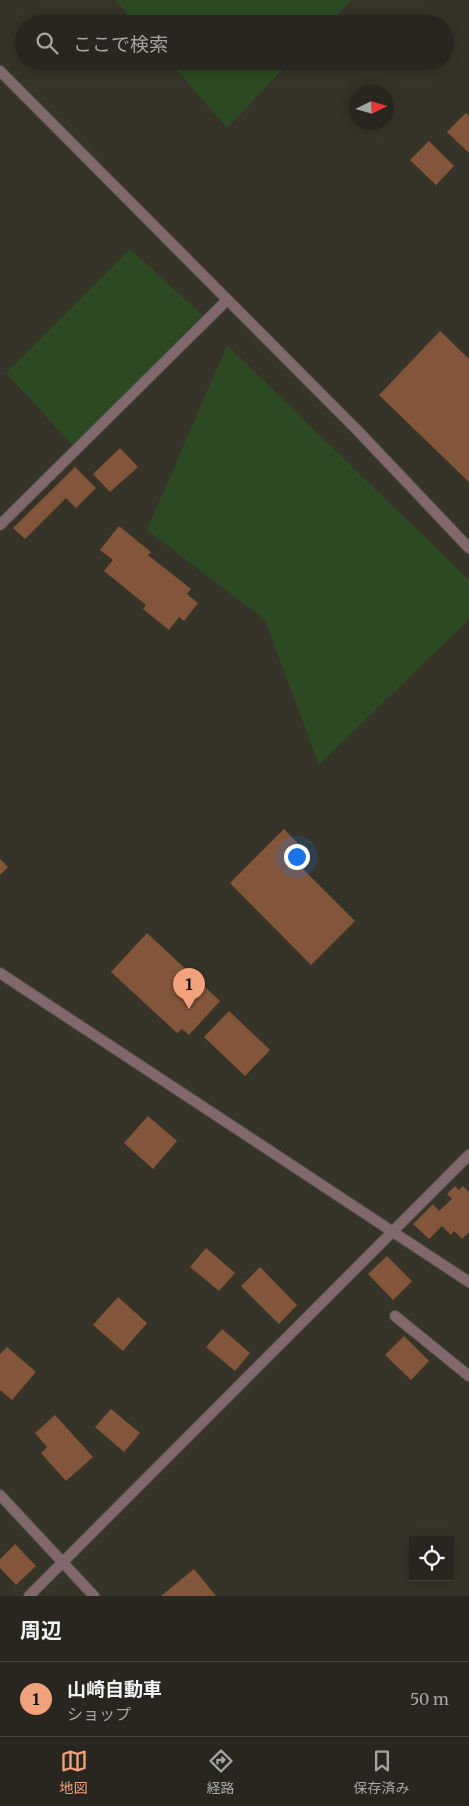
<!DOCTYPE html>
<html lang="ja">
<head>
<meta charset="utf-8">
<style>
	:root { --surface:#28261e; --page:#302e27; --text:#f1f3f6; --muted:#a5a5a4; --line:#44433c; --accent:#f1a17c }
	body { margin:0; font-family:Merriweather,"Noto Sans JP",serif; background:var(--page); color:var(--text) }
	.controls { position:absolute; right:15px; bottom:15px; display:grid; overflow:hidden; border-radius:0px; box-shadow:0 2px 12px #0003 }
	.controls button { width:45px; height:45px; display:grid; place-items:center; padding:0; border:0; border-bottom:1px solid var(--line); background:var(--surface); color:var(--text); font:25px sans-serif }
	.compass { position:absolute; left:349px; top:85px; width:45px; height:45px; border-radius:50%; background:var(--surface); box-shadow:0 2px 12px #0003; rotate:85deg }
	.you { position:absolute; left:296px; top:856px; width:18px; height:18px; margin:-12px; border:4px solid #fff; border-radius:50%; background:#1a73e8; box-shadow:0 0 0 8px #1a73e833 }
	.badge { display:grid; place-items:center; width:32px; height:32px; border-radius:50%; background:var(--accent); color:#111; font-size:16px; font-weight:700 }
	.pin { position:absolute; translate:-50% -41px; filter:drop-shadow(0 1px 2px #0008) }
	.pin::after { content:''; position:absolute; top:26px; width:18px; height:15px; background:inherit; clip-path:polygon(0 0,100% 0,50% 100%) }
	.list { margin:0; padding:0; list-style:none }
	h2 { display:flex; justify-content:space-between; align-items:center; height:65px; margin:0; padding:0 20px; font-size:21px }
	h2 small { font-size:16px; font-weight:400; color:var(--muted) }
	.list li { display:grid; grid-template-columns:32px 1fr auto; gap:15px; align-items:center; box-sizing:border-box; height:75px; padding:0 20px; border-top:1px solid var(--line) }
	.list b { display:block; font-size:19px; white-space:nowrap }
	.list p { margin:0; font-size:16px; white-space:nowrap; color:var(--muted) }
	.list em { font-size:16px; font-style:normal; color:var(--muted) }
	.icon { flex:none; width:28px; height:28px; fill:none; stroke:currentColor; stroke-width:2; stroke-linecap:round; stroke-linejoin:round }
	.map { position:relative; flex:none; width:469px; height:1596px; overflow:hidden }
	.search { position:absolute; background:var(--surface); box-shadow:0 2px 12px #0003; left:15px; right:15px; top:15px; height:55px; display:flex; align-items:center; gap:12px; box-sizing:border-box; padding:0 18px; border-radius:28px; color:var(--muted); font-size:19px }
	.sheet { height:140px; background:var(--surface) }
	nav { display:flex; justify-content:space-around; align-items:center; box-sizing:border-box; height:70px; border-top:1px solid var(--line); background:var(--surface); font-size:14px; color:var(--muted) }
	nav a { display:grid; justify-items:center; gap:2px }
	nav .on { color:var(--accent) }
	.map>svg:first-child { display:block }
</style>
</head>
<body>
<div class="map">
<svg width="469" height="1596" viewBox="0 0 469 1596">
	<rect width="100%" height="100%" fill="#363328"/>
	<!-- green -->
	<path fill="#2d4923" d="M115 0H351L328 24H136Z
		M169 61H291L227 128Z
		M130 249 209 321 78 451 6 373Z
		M227 345 469 580V619L319 765 265 620 147 530Z"/>
	<!-- building -->
	<path fill="#83563b" d="M466 113 469 116V153L447 132Z
		M429 141 454 166 436 185 410 160Z
		M440 331 469 359V482L379 395Z
		M120 448 138 467 110 492 93 474Z
		M75 467 96 488 76 508 66 498 25 539 13 528Z
		M119 526 151 552 148 555 191 589 187 594 198 603 184 621 179 617 169 630 143 609 146 605 104 571 113 560 100 550Z
		M284 829 310 856 300 866 355 921 311 965 230 883Z
		M0 859 8 867 0 875Z
		M147 933 220 1001 189 1035 182 1029 177 1033 111 972Z
		M229 1011 270 1050 245 1076 204 1037Z
		M148 1116 177 1141 153 1169 124 1143Z
		M455 1186 459 1190 463 1186 469 1192V1232L462 1239 454 1231 451 1235 442 1226 429 1239 413 1224 433 1204 439 1211 452 1199 447 1194Z
		M206 1248 235 1273 219 1291 190 1267Z
		M387 1256 412 1281 393 1300 368 1274Z
		M260 1267 297 1305 279 1324 241 1286Z
		M118 1297 147 1323 123 1351 93 1325Z
		M222 1329 250 1353 235 1371 206 1347Z
		M404 1336 429 1361 411 1380 385 1355Z
		M7 1347 36 1372 12 1400 0 1390V1354Z
		M111 1409 140 1433 124 1452 95 1427Z
		M55 1415 93 1457 66 1481 41 1453 47 1447 35 1433Z
		M15 1544 36 1566 16 1585 0 1568V1559Z
		M194 1569 216 1596H161Z"/>
	<g fill="none" stroke-linecap="round" stroke-linejoin="round">
		<!-- service casing -->
		<g stroke="#524f44" stroke-width="12">
			<path id="service" d="M395 1316 469 1376"/>
		</g>
		<!-- minor casing -->
		<g stroke="#524f44" stroke-width="12">
			<path id="minor" d="M0 71 358 431 469 548
				M0 525 226 301
				M0 973 469 1282
				M29 1596 469 1155"/>
		</g>
		<!-- tertiary casing -->
		<g stroke="#524f44" stroke-width="12">
			<path id="tertiary" d="M0 1495 94 1596"/>
		</g>
		<!-- service -->
		<use href="#service" stroke="#81686c" stroke-width="10"/>
		<!-- minor -->
		<use href="#minor" stroke="#81686c" stroke-width="10"/>
		<!-- tertiary -->
		<use href="#tertiary" stroke="#81686c" stroke-width="10"/>
	</g>
</svg>
<div class="controls">
<button><svg class="icon" aria-label="locate" viewBox="0 0 24 24"><circle cx="12" cy="12" r="6"/><path d="M12 2v4M12 18v4M2 12h4M18 12h4"/></svg></button>
</div>
<svg class="compass" viewBox="-18 -18 36 36"><path d="M0-13l5 13h-10z" fill="#e53935"/><path d="M0 13l5-13h-10z" fill="#a5a5a4"/></svg>
<div class="you"></div>
<div class="pin badge" style="left:189px;top:1009px">1</div>
<div class="search"><svg class="icon" aria-label="search" viewBox="0 0 24 24"><circle cx="10" cy="10" r="6"/><path d="M15 15l6 6"/></svg>ここで検索</div>
</div>
<section class="sheet">
<h2>周辺<small></small></h2>
<ul class="list">
<li><span class="badge">1</span><div><b>山崎自動車</b><p>ショップ</p></div><em>50 m</em></li>
</ul>
</section>
<nav>
<a class="on"><svg class="icon" aria-label="map" viewBox="0 0 24 24"><path d="M3 6l6-2 6 2 6-2v14l-6 2-6-2-6 2zM9 4v14M15 6v14"/></svg>地図</a>
<a><svg class="icon" aria-label="directions" viewBox="0 0 24 24"><path d="M12 3l9 9-9 9-9-9zM9 14v-3h6M13 9l2 2-2 2"/></svg>経路</a>
<a><svg class="icon" aria-label="saved" viewBox="0 0 24 24"><path d="M7 4h10v16l-5-4-5 4z"/></svg>保存済み</a>
</nav>
</body>
</html>
